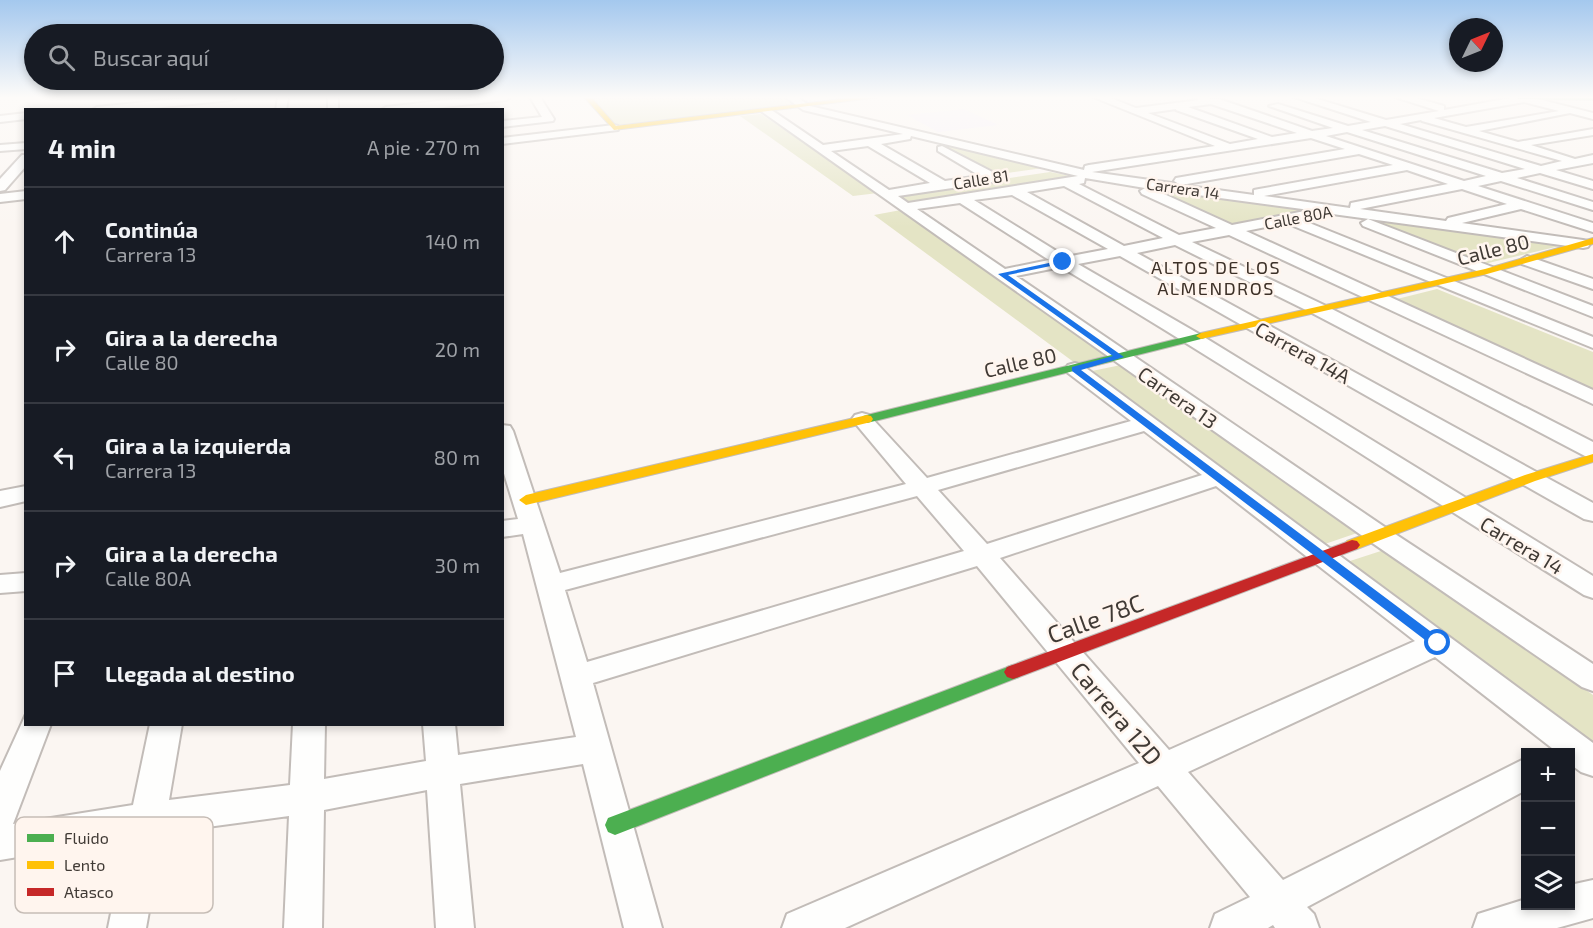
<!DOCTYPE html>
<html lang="es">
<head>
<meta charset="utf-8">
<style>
	:root { --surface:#171b24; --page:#20242c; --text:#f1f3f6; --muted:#9ea1a6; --line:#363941 }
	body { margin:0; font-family:"Exo 2",sans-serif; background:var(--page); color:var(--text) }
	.controls { position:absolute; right:18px; bottom:18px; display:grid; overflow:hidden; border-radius:0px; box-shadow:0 3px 9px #0003 }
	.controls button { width:54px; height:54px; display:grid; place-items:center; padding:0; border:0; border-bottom:2px solid var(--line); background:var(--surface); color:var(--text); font:30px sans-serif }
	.compass { position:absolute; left:1449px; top:18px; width:54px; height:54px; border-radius:50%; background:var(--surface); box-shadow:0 3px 9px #0003; rotate:47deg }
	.stop { position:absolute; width:18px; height:18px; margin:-14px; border:4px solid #1a73e8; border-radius:50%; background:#fff }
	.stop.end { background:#1a73e8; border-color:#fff; box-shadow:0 2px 6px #0008 }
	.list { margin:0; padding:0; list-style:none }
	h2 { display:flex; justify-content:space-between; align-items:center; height:78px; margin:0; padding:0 24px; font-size:26px }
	h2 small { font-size:20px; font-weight:400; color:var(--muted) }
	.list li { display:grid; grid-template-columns:39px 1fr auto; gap:18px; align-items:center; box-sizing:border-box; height:108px; padding:0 24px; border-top:2px solid var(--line) }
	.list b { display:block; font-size:22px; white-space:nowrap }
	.list p { margin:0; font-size:20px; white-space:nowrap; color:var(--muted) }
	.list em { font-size:20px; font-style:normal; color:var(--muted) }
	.icon { flex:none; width:33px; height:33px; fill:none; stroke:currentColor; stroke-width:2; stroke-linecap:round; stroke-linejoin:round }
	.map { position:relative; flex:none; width:1593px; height:928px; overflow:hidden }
	.search { position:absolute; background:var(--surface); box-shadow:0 3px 9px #0003; left:24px; top:24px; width:480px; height:66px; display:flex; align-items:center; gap:15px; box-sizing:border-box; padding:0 21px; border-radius:33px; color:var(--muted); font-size:22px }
	.panel { position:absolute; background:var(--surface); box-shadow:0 3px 9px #0003; left:24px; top:108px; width:480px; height:618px; border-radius:0px }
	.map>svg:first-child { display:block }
</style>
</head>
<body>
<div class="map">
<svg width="1593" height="928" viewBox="0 0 1593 928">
	<rect width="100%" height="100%" fill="#fbf6f2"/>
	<!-- education -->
	<path fill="#f6eff9" d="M964 109 998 125 938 132 907 115Z"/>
	<!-- green -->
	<path fill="#e4e4c5" d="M592 97H784L796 105 616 125Z
		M761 114 878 193 853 196 740 116Z
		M936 141 1043 168 992 175Z
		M1050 172 1066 175 1069 178 908 204 897 195Z
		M1144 186 1318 209 1229 226Z
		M901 210 1106 356 1075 363 874 215Z
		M1354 214 1564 245 1480 265Z
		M1437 289 1593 352V394L1393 300Z
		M1121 365 1360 532 1322 545 1087 372Z
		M1387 549 1593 695V747L1347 562Z"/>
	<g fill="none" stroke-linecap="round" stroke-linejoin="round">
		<!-- street casing -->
		<g stroke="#c2bcb8" stroke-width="4">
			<path id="street" d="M196 97H236L231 100 134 110H92L97 107Z
				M278 97H288L286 110H276Z
				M328 97H338V110H328Z
				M474 97H511L506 100 419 110H381L386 107Z
				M530 97H540L554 119 553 121 502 127V121L542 117Z
				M785 97H797L810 106 1084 170 1085 166 1089 165 1215 146 1093 97H1108L1136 108 1199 100 1194 97 1219 99 1312 131 1333 128 1269 106 1278 104 1348 126 1371 122 1294 97H1311L1386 120 1439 111 1395 97H1413L1444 106V110L1516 97H1530L1593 113V119L1570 113 1479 131 1518 142 1593 129V135L1531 145 1575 159 1593 155V163L1556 170 1593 181V189L1540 173 1517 178 1593 202V210L1501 181 1478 186 1593 223V232L1521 209 1462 223 1583 240 1588 241 1590 244 1588 247 1583 248 1325 213 1323 216 1302 220 1593 337V348L1286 223 1246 231 1593 390V404L1229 235 1192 242 1324 305 1593 442V458L1585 456 1312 313 1175 245 1137 253 1593 503V521L1584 519 1120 256 1078 264 1199 334 1593 576V598L1584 595C1409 486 1238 372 1061 267L1016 276 1389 530 1593 664V691L1582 687 1371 542 761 111 770 109 823 145 903 134 803 110ZM1524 102 1559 111 1466 127 1434 118ZM1211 104 1297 133 1272 137 1188 107ZM1176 109V110L1258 139 1230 144 1148 113ZM1421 120 1422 121 1562 161 1541 166 1400 124ZM1385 126 1525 169 1502 173 1362 130ZM1347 132 1486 176 1464 181 1326 136ZM911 136 1078 176 908 203 898 196 993 182 1002 177 942 146 938 147V151L980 176 945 181 881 144 910 139ZM1311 138 1345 149 1176 178 1174 181 1179 184 1092 172ZM868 146 930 183 889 190 831 151ZM1359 154 1393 165 1259 189 1254 190V195L1181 185ZM1407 170 1448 184 1356 202 1351 203 1350 208 1264 196ZM1085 178 1145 188 1140 191 1142 194 1216 228 1179 235 1079 184 1084 183ZM1064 186 1163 238 1124 246 1027 192ZM1153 189 1310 210 1232 225ZM1462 189 1507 204 1448 218 1446 221 1360 209ZM1012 195 1108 249 1066 257 974 200ZM960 203 1049 260 1005 269 917 209Z
				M26 113V119L0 122V116Z
				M614 125 618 126V130L502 144V138Z
				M26 143V149L0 151V145Z
				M22 155H26V166L5 190 0 191V179Z
				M26 191V199L0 202V194Z
				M1368 219 1593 306V317L1363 226 1361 223Z
				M1527 256 1593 279V289L1522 264 1519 261Z
				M1075 363 1082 365 1593 743V776L1581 772 1570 764V752H1557L1435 657 1188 772 1283 880 1526 758V790L1307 907 1314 914 1319 928H1275L1273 925 1268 928H1210L1215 914 1250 897 1158 786 845 928H782L787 914 1139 763 977 566 593 683 662 928H624L583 764 460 784 474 928H436L427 790 324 810 322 928H284L289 816 163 833 146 928H108L126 839 0 860V771L26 714V724H51L13 824 133 805 150 724H182L169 800 290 785 293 724H325L324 779 426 761 423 724H455L458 755 576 737 523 534 502 537V521L518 519 502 467V425L510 426 513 431 560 573 906 484 855 423 852 419 855 415 862 413 869 415 927 478 1131 421 1068 373 1065 369 1068 365ZM1144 431 1202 475 987 544 938 490ZM1216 486 1415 641 1169 750 1000 558ZM917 496 964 551 587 662 565 590Z
				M26 486V501L0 507V491Z
				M26 573V591L0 593V575Z
				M1593 880V918L1557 928H1473L1478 914 1526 899V906H1570V885Z"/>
		</g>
		<!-- fast casing -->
		<g stroke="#c2bcb8" stroke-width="2">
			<path id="fast" d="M1515 97H1593V100L1518 99Z
				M1201 333 1205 334V338L867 423 861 419 863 416Z
				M1013 665 1019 667 1022 672 1019 677 615 835 608 832 605 825 608 818Z"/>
		</g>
		<!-- slow casing -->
		<g stroke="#c2bcb8" stroke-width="2">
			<path id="slow" d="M584 97H591L616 126 858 97H880L614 130Z
				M1593 238V244L1487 274 1201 339 1196 336 1201 333 1485 269Z
				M867 415 871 416 873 419 871 422 526 505 519 500 526 495Z
				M1593 454V462L1535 481 1357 549H1347L1344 545 1347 541 1525 475Z"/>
		</g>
		<!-- jam casing -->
		<g stroke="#c2bcb8" stroke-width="2">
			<path id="jam" d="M1352 540 1357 541 1360 545 1357 549 1019 677 1013 679 1007 677 1004 672 1007 667Z"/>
		</g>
		<!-- street -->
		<use href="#street" fill="#fefefd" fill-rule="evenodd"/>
		<!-- fast -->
		<use href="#fast" fill="#4caf50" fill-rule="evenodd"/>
		<!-- slow -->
		<use href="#slow" fill="#ffc107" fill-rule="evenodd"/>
		<!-- jam -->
		<use href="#jam" fill="#c62828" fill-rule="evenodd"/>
	</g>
	<!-- sky -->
	<linearGradient id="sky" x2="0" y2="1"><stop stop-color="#a4c8ee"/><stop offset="0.43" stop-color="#fdfbf9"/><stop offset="1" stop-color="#fdfbf9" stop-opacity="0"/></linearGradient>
	<rect width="1593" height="227" fill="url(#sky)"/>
	<!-- route -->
	<path fill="#1a73e8" d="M1063 260 1065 263 1008 275 1124 357 1081 370 1442 640 1444 643 1442 646H1433L1072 371V367L1113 356 998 274Z"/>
	<g text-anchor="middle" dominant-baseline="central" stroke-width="5" stroke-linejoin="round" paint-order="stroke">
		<!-- far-street labels -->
		<g font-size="16" fill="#403a35" stroke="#fff5ee">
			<text transform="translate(981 179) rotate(-9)">Calle 81</text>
			<text transform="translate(1183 188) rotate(8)">Carrera 14</text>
			<text transform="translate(1298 217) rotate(-11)">Calle 80A</text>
		</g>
		<!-- far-neighbourhood labels -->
		<g font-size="18" letter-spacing="1.5" fill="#3d3128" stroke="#fff5ee">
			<text x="1216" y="267">ALTOS DE LOS<tspan x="1216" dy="21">ALMENDROS</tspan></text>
		</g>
		<!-- street labels -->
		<g font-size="20" fill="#403a35" stroke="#fff5ee">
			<text transform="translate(1493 249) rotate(-14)">Calle 80</text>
			<text transform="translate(1303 352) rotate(29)">Carrera 14A</text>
			<text transform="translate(1020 362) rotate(-13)">Calle 80</text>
			<text transform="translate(1178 397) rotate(35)">Carrera 13</text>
			<text transform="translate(1522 545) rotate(31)">Carrera 14</text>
		</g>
		<!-- near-street labels -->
		<g font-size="24" fill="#403a35" stroke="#fff5ee">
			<text transform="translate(1095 618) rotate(-20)">Calle 78C</text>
			<text transform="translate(1117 713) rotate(50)">Carrera 12D</text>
		</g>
	</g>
	<!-- legend -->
	<rect x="15" y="817" width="198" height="96" rx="9" fill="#fff5ee" stroke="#c6bdb6" stroke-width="1.5"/>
	<rect x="27" y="834" width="27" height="8" fill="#4caf50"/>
	<rect x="27" y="861" width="27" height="8" fill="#ffc107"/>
	<rect x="27" y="888" width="27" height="8" fill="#c62828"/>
	<g font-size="16" fill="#403a35">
		<text x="64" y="844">Fluido</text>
		<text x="64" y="871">Lento</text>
		<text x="64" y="898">Atasco</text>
	</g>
</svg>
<div class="controls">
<button>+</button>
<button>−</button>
<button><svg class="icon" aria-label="layers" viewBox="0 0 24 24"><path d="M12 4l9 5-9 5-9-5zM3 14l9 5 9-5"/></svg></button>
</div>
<svg class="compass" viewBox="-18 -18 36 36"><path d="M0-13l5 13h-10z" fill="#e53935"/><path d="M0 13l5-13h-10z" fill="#9ea1a6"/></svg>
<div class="stop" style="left:1438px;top:643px"></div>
<div class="stop end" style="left:1063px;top:262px"></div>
<div class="search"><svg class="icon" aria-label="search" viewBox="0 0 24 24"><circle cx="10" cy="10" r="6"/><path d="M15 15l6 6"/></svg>Buscar aquí</div>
<section class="panel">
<h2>4 min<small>A pie · 270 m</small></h2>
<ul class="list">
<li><svg class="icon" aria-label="ahead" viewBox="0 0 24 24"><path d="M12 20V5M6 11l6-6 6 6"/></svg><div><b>Continúa</b><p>Carrera 13</p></div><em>140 m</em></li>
<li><svg class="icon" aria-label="right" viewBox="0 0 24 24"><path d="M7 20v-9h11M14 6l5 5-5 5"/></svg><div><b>Gira a la derecha</b><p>Calle 80</p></div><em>20 m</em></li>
<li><svg class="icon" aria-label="left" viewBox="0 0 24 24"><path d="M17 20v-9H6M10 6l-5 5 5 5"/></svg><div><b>Gira a la izquierda</b><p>Carrera 13</p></div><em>80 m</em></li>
<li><svg class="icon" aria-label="right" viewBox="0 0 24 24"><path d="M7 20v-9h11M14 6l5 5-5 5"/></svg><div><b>Gira a la derecha</b><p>Calle 80A</p></div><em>30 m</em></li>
<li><svg class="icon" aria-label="arrive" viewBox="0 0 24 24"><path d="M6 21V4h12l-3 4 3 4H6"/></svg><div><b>Llegada al destino</b></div></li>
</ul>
</section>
</div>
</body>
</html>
